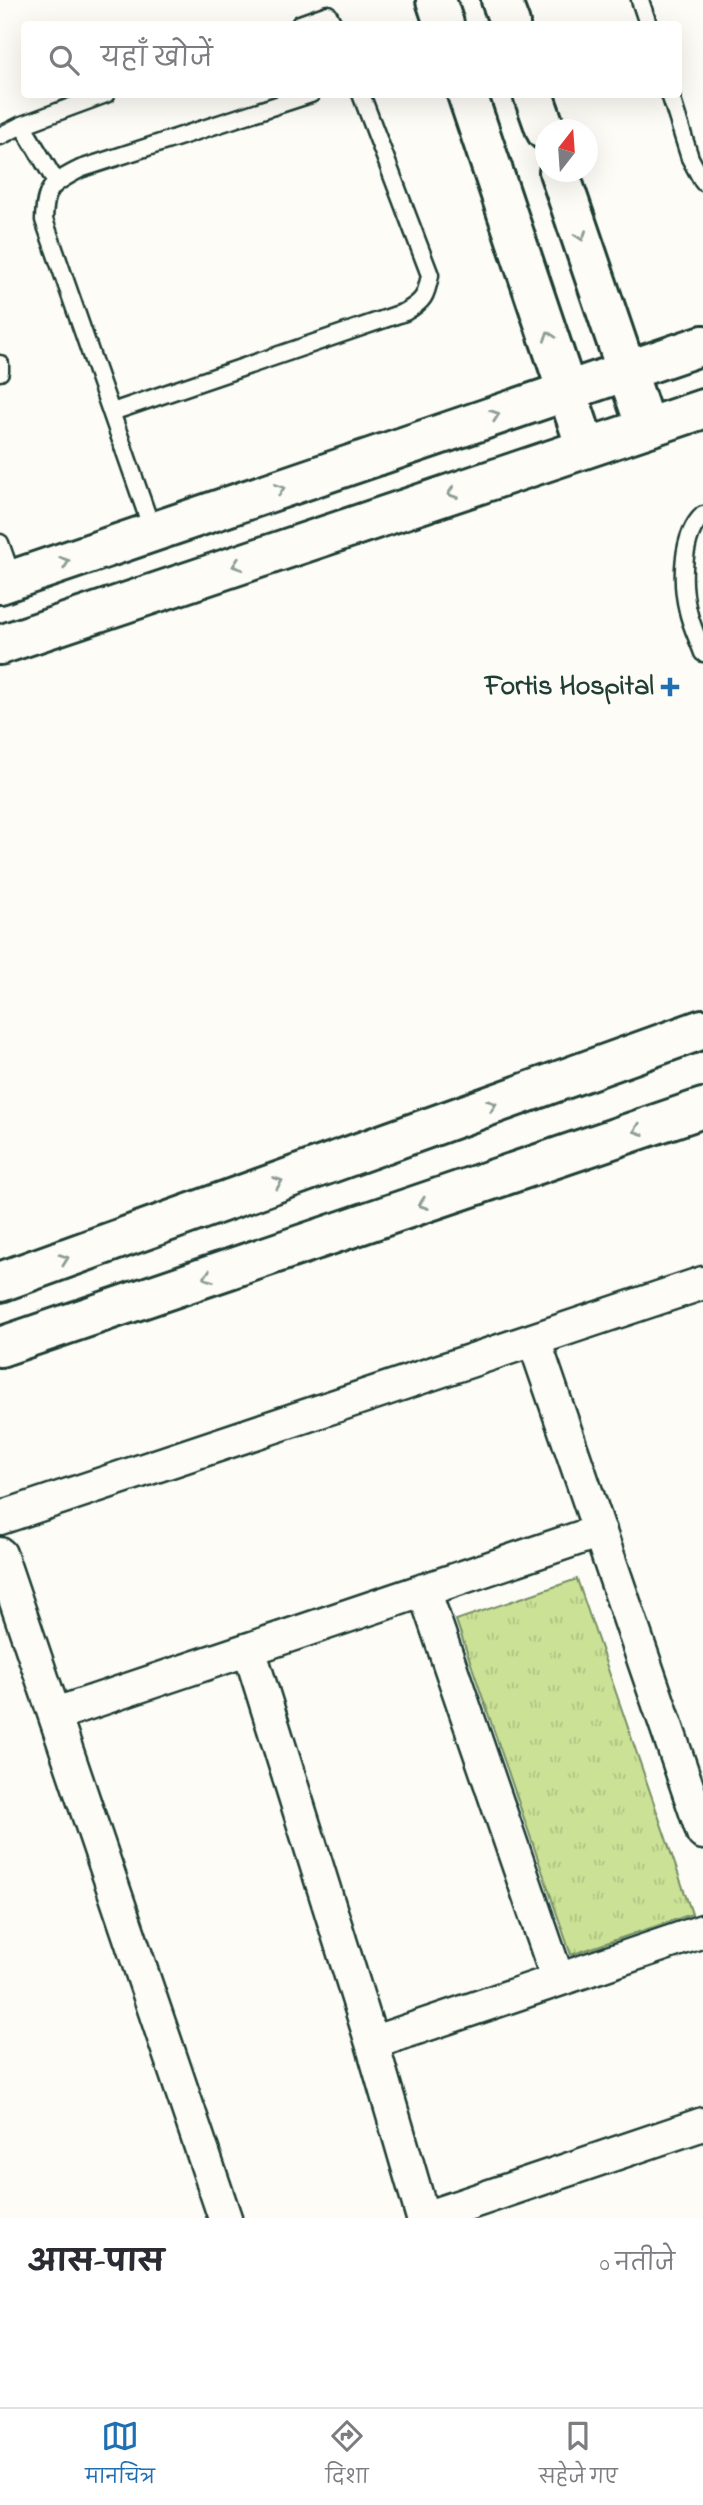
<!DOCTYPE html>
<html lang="hi">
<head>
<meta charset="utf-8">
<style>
	:root { --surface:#fff; --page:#f2f2f3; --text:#2b2b33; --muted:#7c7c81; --line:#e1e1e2; --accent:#1f6fb2 }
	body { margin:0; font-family:"Indie Flower","Playpen Sans Deva",sans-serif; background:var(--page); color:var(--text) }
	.compass { position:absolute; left:535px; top:119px; width:63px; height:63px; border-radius:50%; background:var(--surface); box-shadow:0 7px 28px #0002; rotate:17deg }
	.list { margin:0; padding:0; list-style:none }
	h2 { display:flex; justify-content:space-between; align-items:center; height:91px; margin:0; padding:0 28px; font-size:30px }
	h2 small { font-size:23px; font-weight:400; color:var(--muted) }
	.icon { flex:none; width:38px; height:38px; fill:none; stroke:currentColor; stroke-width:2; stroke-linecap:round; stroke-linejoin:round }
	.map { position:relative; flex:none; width:703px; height:2218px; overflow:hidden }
	.search { position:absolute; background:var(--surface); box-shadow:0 7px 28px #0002; left:21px; right:21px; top:21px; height:77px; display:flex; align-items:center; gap:18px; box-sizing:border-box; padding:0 24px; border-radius:7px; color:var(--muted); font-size:26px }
	.sheet { height:189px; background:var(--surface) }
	nav { display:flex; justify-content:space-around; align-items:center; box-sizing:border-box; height:98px; border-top:2px solid var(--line); background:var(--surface); font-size:19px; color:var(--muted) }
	nav a { display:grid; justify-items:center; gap:4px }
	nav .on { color:var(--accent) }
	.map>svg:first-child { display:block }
</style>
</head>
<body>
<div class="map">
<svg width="703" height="2218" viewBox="0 0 703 2218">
	<defs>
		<pattern id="park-tufts" width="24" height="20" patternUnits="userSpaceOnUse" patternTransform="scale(1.75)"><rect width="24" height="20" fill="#cbe196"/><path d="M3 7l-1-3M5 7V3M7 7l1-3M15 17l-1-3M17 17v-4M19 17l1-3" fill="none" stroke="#aec282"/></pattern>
	</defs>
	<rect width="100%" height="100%" fill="#fdfcf7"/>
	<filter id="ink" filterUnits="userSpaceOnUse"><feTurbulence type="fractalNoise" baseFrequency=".0143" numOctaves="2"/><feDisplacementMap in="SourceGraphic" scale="14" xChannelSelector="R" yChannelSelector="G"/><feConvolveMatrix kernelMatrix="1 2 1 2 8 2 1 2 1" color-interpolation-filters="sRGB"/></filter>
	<g filter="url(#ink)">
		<!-- park -->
		<path fill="url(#park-tufts)" stroke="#758f65" stroke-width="2" d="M577 1579 692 1914 571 1955 456 1620Z"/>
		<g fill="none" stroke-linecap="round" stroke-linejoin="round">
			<!-- lane casing -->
			<g stroke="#1f3d34" stroke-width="21">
				<path id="lane" d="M640 0 648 24
					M300 24 328 14 333 24
					M670 94 690 158 703 182
					M22 125 106 94
					M0 136 22 125 56 182
					M0 364V372
					M112 412 405 312C424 301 426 296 430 275L361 94
					M703 515C681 535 681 583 688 611 691 625 698 639 703 653
					M153 532 44 220C45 186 52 184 80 169L311 94
					M0 543 13 580"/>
			</g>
			<!-- street casing -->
			<g stroke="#1f3d34" stroke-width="37">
				<path id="street" d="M534 1340 703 1833
					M0 1518 703 1283
					M0 1554 225 2218
					M424 1590 558 1980
					M249 1649 372 2043 423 2218
					M56 1714 600 1531
					M372 2043 703 1931
					M425 2218 703 2124"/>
			</g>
			<!-- secondary casing -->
			<g stroke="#1f3d34" stroke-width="44">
				<path id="secondary" d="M436 0 444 24
					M501 0 510 24
					M467 94 586 448
					M533 94 546 131
					M559 172 646 428
					M0 584 703 345
					M0 645 703 409
					M0 1282 703 1029
					M0 1347 703 1108"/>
			</g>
			<!-- lane -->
			<use href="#lane" stroke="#fdfcf7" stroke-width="16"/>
			<!-- street -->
			<use href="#street" stroke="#fdfcf7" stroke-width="32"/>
			<!-- secondary -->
			<use href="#secondary" stroke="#fdfcf7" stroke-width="38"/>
		</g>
		<!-- one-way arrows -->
		<defs><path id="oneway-chevron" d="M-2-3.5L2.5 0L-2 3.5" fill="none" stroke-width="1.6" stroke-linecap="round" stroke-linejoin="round" transform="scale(1.75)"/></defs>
		<g stroke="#8e9c96">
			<use href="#oneway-chevron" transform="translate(581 236) rotate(71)"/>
			<use href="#oneway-chevron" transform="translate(549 336) rotate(-109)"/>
			<use href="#oneway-chevron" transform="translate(495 415) rotate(-19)"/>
			<use href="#oneway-chevron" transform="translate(280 489) rotate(-19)"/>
			<use href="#oneway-chevron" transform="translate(452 493) rotate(161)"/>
			<use href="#oneway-chevron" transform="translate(65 562) rotate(-19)"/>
			<use href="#oneway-chevron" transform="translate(237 565) rotate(161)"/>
			<use href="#oneway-chevron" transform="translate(492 1105) rotate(-20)"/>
			<use href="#oneway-chevron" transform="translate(638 1130) rotate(161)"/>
			<use href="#oneway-chevron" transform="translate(278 1182) rotate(-20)"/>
			<use href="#oneway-chevron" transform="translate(423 1204) rotate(161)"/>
			<use href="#oneway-chevron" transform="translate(64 1259) rotate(-20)"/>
			<use href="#oneway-chevron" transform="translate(208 1277) rotate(161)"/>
		</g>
	</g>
	<!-- markers -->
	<path fill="#1f6fb2" stroke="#fdfcf7" stroke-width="2.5" d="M666.5 676.5h7v7h7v7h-7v7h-7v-7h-7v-7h7z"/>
	<g text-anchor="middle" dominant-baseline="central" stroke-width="5" stroke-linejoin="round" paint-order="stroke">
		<!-- poi labels -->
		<g font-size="28" font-weight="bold" fill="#1f3d34" stroke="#fdfcf7" text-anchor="end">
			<text x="654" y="687">Fortis Hospital</text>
		</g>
	</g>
</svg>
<svg class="compass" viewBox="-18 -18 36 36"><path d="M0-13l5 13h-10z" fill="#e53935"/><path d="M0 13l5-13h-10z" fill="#7c7c81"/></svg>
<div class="search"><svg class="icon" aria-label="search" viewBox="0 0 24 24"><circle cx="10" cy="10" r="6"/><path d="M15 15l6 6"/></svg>यहाँ खोजें</div>
</div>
<section class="sheet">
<h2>आस-पास<small>0 नतीजे</small></h2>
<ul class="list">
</ul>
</section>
<nav>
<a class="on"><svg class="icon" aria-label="map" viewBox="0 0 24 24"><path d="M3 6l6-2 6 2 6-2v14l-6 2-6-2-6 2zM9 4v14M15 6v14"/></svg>मानचित्र</a>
<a><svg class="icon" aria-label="directions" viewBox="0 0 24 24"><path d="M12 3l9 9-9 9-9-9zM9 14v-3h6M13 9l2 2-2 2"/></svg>दिशा</a>
<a><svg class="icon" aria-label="saved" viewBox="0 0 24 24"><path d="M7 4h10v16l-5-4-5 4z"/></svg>सहेजे गए</a>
</nav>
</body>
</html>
